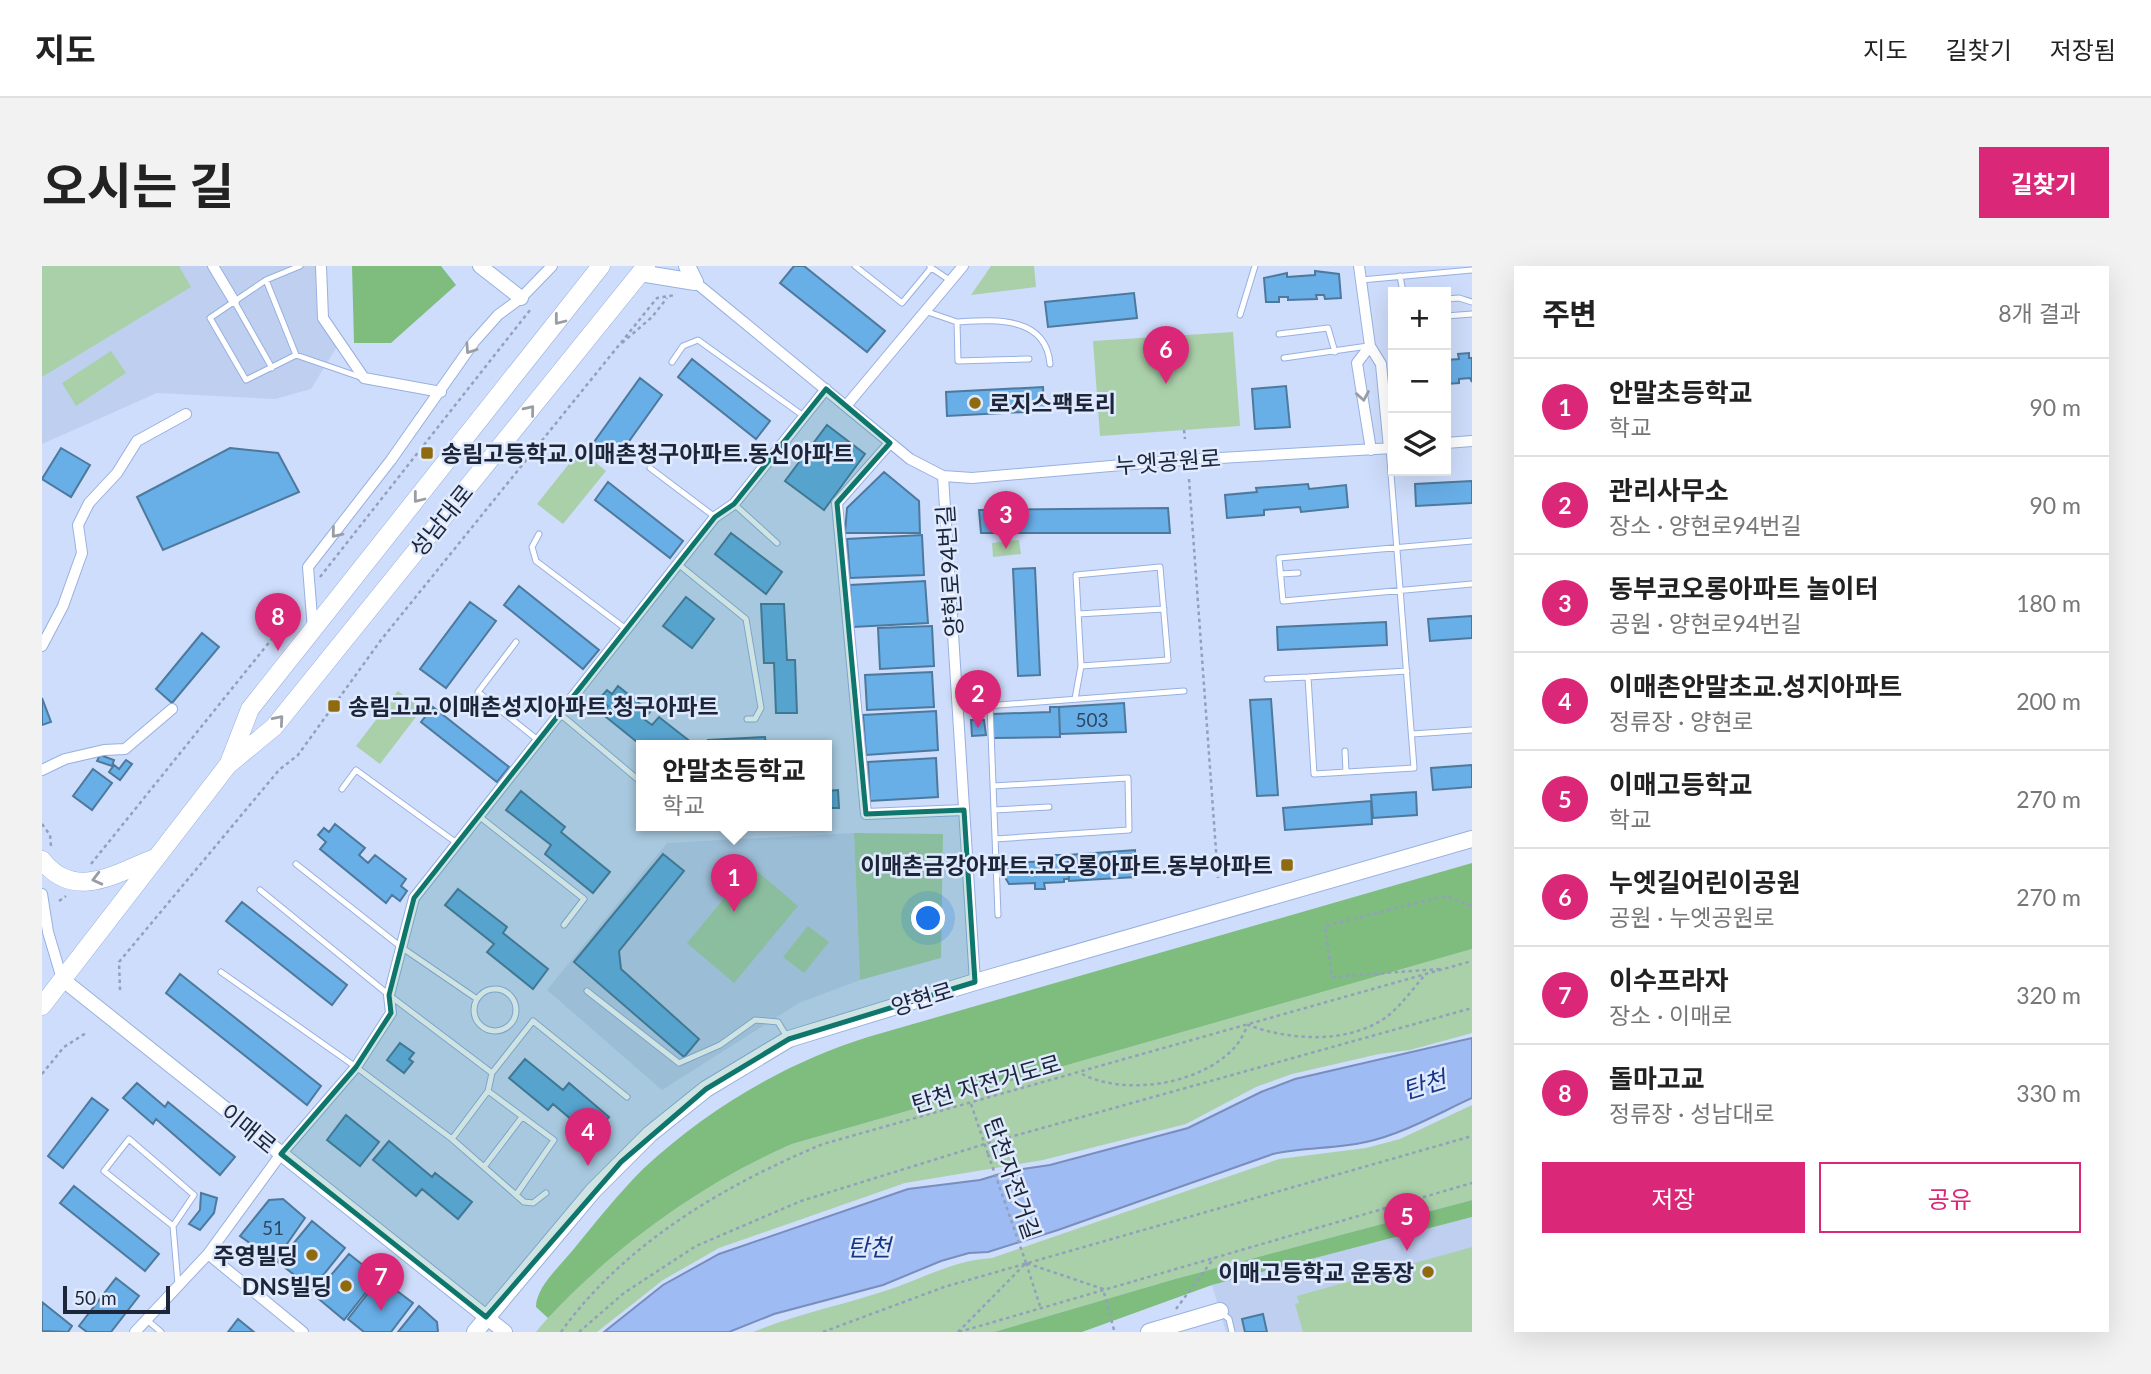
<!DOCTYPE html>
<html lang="ko">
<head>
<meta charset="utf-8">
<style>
	:root { --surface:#fff; --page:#f2f2f2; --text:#222; --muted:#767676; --line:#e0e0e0; --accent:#db2777 }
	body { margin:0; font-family:Lato,"Noto Sans KR",sans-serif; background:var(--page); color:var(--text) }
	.controls { position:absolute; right:21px; top:21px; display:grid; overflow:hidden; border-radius:0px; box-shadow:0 7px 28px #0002 }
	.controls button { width:63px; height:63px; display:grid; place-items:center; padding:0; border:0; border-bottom:2px solid var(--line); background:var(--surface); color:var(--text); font:35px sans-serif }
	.scale { position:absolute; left:21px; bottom:18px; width:107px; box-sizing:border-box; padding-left:7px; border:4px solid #1d2639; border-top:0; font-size:19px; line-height:24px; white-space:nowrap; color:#1d2639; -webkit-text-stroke:5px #e0eaff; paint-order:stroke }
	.you { position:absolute; left:887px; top:653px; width:24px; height:24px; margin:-18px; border:5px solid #fff; border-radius:50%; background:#1a73e8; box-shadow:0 0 0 10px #1a73e833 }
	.badge { display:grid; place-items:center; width:46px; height:46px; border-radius:50%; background:var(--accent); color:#fff; font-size:23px; font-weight:700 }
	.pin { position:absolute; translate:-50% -58px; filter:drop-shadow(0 2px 4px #0008) }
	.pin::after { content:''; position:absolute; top:37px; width:24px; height:21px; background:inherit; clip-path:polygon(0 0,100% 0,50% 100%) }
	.popup { position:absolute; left:594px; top:474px; width:196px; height:91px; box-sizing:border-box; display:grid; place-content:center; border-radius:0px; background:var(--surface); filter:drop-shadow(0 2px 5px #0005); font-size:23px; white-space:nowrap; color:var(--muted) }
	.popup b { font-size:26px; color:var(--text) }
	.popup::after { content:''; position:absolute; left:50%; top:100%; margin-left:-14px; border:14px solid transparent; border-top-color:var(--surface) }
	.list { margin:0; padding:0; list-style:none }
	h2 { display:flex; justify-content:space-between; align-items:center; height:91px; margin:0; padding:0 28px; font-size:30px }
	h2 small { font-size:23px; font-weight:400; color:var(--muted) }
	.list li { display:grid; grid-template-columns:46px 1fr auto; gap:21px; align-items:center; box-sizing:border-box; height:98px; padding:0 28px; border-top:2px solid var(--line) }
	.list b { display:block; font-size:26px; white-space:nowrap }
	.list p { margin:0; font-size:23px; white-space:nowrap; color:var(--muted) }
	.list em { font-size:23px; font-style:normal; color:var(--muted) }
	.actions { display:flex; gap:14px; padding:21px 28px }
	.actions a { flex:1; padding:16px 0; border:2px solid var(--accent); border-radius:0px; text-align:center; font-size:24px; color:var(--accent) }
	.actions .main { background:var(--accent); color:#fff }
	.icon { flex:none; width:38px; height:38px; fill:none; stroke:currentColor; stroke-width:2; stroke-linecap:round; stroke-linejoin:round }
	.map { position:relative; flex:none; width:1430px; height:1066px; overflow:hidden; border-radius:0px }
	header { display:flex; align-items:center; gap:42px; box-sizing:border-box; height:98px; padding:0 35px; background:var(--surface); border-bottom:2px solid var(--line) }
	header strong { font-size:33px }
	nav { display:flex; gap:38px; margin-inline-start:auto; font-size:24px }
	.intro { display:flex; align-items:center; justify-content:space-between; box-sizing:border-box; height:168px; padding:0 42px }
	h1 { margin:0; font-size:49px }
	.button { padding:18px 32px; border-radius:0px; background:var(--accent); color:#fff; font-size:24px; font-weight:700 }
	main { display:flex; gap:42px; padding:0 42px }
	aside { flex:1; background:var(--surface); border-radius:0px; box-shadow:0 7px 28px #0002 }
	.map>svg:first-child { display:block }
</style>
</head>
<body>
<header>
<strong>지도</strong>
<nav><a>지도</a><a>길찾기</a><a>저장됨</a></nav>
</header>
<div class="intro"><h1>오시는 길</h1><a class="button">길찾기</a></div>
<main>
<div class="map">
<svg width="1430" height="1066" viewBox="0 0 1430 1066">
	<rect width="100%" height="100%" fill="#ceddfb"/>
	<!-- built -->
	<path fill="#becff0" d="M0 0H274L275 48 296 79 269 123 233 133 115 127 0 178Z
		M812 567 818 714 757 737 620 824 505 724 625 577Z
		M1430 951V1066H1184L1170 1019Z"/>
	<!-- green -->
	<path fill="#aad0aa" d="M0 0H137L149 21 0 111Z
		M949 0H992L994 21 929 29Z
		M1191 66 1198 160 1058 170 1051 75Z
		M69 85 84 107 34 140 20 117Z
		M538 184 564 205 521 258 495 238Z
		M977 274 979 288 951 291 950 277Z
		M356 425 380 443 338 498 314 480Z
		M812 567 901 568 899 692 818 714Z
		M709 600 756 640 692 717 645 677Z
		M766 660 787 676 762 707 741 691Z
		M1430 683V767L1368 784 1337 788 1250 808 1214 821 1144 858 1001 894 863 917 677 982 621 1014 555 1066H494C558 988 658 918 750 878Z
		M1430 839V934L1133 1013 952 1066H711C757 1047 806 1038 852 1022 885 1010 915 994 950 992L1237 893 1324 882 1358 873Z
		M1430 981V1066H1261L1253 1038 1257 1037 1255 1030Z"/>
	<!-- forest -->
	<path fill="#7ebd7e" d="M310 0H399L414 19 349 77H312Z
		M1430 597V683L750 878C660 917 573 980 506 1052L494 1041C494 1021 518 1000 531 984 553 957 576 928 601 903 665 843 743 797 826 771Z
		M1430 934V951L1170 1019 1040 1066H952L1133 1013Z"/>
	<!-- water -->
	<path fill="#9fbbf4" stroke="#788ebc" stroke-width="2" d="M1430 772V832C1395 848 1361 868 1324 876 1293 883 1262 881 1231 888L1016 964 946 986 927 987 899 995 841 1019 732 1048 687 1066H562L621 1019 677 988 866 923 938 914 968 905 1008 899 1146 862 1219 826 1253 813Z"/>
	<!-- building -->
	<path fill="#68aee7" stroke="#4d799d" stroke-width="2" d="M752 0H762L843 65 825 86 738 17Z
		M1273 5 1297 8 1299 32 1283 33 1282 29H1274L1275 33 1246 34V31H1237V36H1224L1222 12 1245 7V11L1273 9Z
		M1092 27 1095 52 1006 61 1003 36Z
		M1427 87V92H1430V116L1428 112 1417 113V117L1404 118V94L1417 93 1416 88Z
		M650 93 728 155 714 173 636 111Z
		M598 112 620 129 575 192 552 176Z
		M1244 120 1248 161 1213 163 1210 123Z
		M1001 121 1002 145 905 150 904 126Z
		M785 159 823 188 782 244 743 215Z
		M19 182 48 199 29 231 0 213Z
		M188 182 236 187 257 226 121 284 95 231Z
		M842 206 877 235 878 267H803L805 242Z
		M1430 215V237L1374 240 1373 218Z
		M566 216 641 275 628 292 553 234Z
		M1266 218 1267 223 1304 219 1306 241 1259 246 1258 241 1222 244V249L1185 252 1183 229 1215 226 1214 222Z
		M1126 242 1128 267H939L937 244Z
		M689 267 740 306 724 328 673 288Z
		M880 269 882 309 808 312 805 273Z
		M993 302 998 409 976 410 971 303Z
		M883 315 886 357 811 361 808 319Z
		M477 320 557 384 541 403 462 339Z
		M644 331 672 353 650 382 621 360Z
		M428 336 454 355 404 422 378 403Z
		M719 338H742L745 394H753L755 447H734L732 397H722Z
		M1430 350V372L1388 375 1386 353Z
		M1344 356 1345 379 1236 384 1235 361Z
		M890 360 892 400 838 403 836 362Z
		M160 367 177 381 130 437 114 423Z
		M890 406 892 441 825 444 823 409Z
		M576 420 608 446 602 453 610 459 617 451 650 477 600 480 559 447 566 440 557 433 565 424 570 428Z
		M0 432 9 456 0 459Z
		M1229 433 1236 529 1215 530 1208 434Z
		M1082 437 1084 466 1018 468 1017 441Z
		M391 441 467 501 455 516 379 456Z
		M1008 441H1017L1018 471 951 472 950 448 1008 446Z
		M894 445 896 484 824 489 821 449Z
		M929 454H942L944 469 930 470Z
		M723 471 724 480H666V474Z
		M58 489 72 494 70 500 55 495Z
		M894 492 896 531 828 535 826 496Z
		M84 494 90 498 78 514 67 506 72 499 77 503Z
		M1430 499V521L1391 524 1389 502Z
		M51 503 70 517 50 544 31 530Z
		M796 524 797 542H785V525Z
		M479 525 523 561 519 566 568 606 551 627 503 588 509 579 464 544Z
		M1374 526 1375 549 1331 552 1329 529Z
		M1329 535 1330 558 1243 564 1241 542Z
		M293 558 323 582 317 589 326 597 333 589 364 613 359 620 365 625 358 635 350 629 344 637 278 583 284 576 276 569 282 562 287 566Z
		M1093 584 1094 611 1027 615 1026 589Z
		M621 588 642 605 577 685 579 703 657 773 642 791 532 696Z
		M1010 589H1025L1027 613H1022V616L1002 617 1003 623H993V617L967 618 964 613 962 597 1011 595Z
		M416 623 465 661 461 667 506 703 491 723 445 686 452 678 403 639Z
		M200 636 305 719 290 739 184 655Z
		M138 708 279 820 265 839 124 727Z
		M358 777 372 787 367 793 371 796 362 807 345 794Z
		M483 793 521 824 527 817 567 851 550 871 511 838 506 844 467 812Z
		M95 817 123 841 126 836 193 891 178 909 114 853 111 858 81 832Z
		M50 832 66 844 21 902 6 890Z
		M304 849 337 876 318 900 285 874Z
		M347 875 390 911 393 907 430 936 416 953 380 923 374 930 331 894Z
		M32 920 117 988 103 1005 18 937Z
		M159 927 175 932 172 947 158 964 147 958 158 944Z
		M241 933 263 952 233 995 198 970 227 934Z
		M270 955 303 982 270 1023 236 996Z
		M307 988 336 1011 302 1054 272 1029Z
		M74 1012 97 1030 69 1066H45L37 1060Z
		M338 1012 371 1037 349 1066H322L306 1053Z
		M0 1036 30 1060 26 1066 0 1065Z
		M377 1040 395 1056 396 1066H356Z
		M1221 1048 1225 1066H1203L1200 1053Z
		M196 1053 212 1066H186Z"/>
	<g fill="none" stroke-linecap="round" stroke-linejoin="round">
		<!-- service casing -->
		<g stroke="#98b0e0" stroke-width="7">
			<path id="service" d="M258 0 224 14 168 52 204 114 254 89 318 111
				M813 0 860 37 889 2
				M888 1 909 15
				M1358 10 1361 26
				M224 14 254 89
				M1319 14 1430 4
				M1404 33 1417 32 1430 36
				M192 35 230 102
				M883 45 915 56 916 95 987 93
				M1198 49 1213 0
				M1404 50 1430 48
				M915 56C951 54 1004 49 1008 98
				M1237 68 1286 62 1293 86
				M1242 92 1326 80
				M630 96 641 80 656 74 763 151
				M1347 182 1372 502 1272 508 1266 411 1365 405
				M608 202 673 251
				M692 238 735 277
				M497 268 490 281 494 295 584 363
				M1430 275 1237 292 1241 335 1430 318
				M636 298 704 353 719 442 713 453H705
				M1238 308 1256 307
				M1036 348 1122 343
				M474 376 436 426 497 475
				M1225 413 1266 411
				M1033 433 1039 400 1034 309 1118 301 1126 394 1039 400
				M948 440 956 649
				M916 442 1142 425
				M518 448 599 516
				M1370 468 1430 464
				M1303 485 1304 506
				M951 520 1086 512 1087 564 953 573
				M300 523 314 504 416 578
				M952 544 1007 541
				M438 551 542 633 522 659
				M254 598 359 681 435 733
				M218 624 347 729 450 807 491 755 585 831
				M179 706 314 801 410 873
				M432 744a21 21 0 1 1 42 0a21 21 0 1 1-42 0Z
				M545 725 637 797 678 779 713 754 736 756 745 771
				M446 825 512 874 474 929 410 873 446 825 450 807
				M442 901 480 851
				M474 929 482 936 491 937 504 927
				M131 960 152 929 87 873 62 905 131 960 136 1018
				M1180 1047 1187 1053 1190 1066
				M105 1054 119 1066"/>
		</g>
		<!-- minor casing -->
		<g stroke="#98b0e0" stroke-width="12">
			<path id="minor" d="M171 0 192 35
				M279 0 281 52 322 112 399 126
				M1317 0 1328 80 1339 98 1347 182
				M653 16 868 193 901 210 933 716
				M1328 80 1315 97 1329 184
				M804 140 921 0
				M848 177 795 237 824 548 922 544
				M1404 177 1430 175
				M901 210 930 212 1126 195 1351 182
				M271 364 266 301 349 194 432 76 456 49 479 32 510 0
				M0 380 21 340 40 287 36 259 47 237 75 207 95 175 144 148
				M0 504 23 493 62 484 83 483 130 443
				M0 628 6 666 20 713
				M166 988 261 1066
				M93 1066 166 988 239 888 314 801 349 747 347 729 372 632 673 251 692 238 784 123"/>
		</g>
		<!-- tertiary casing -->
		<g stroke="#98b0e0" stroke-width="16">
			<path id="tertiary" d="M438 0 479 32
				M20 713 463 1066"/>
		</g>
		<!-- secondary casing -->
		<g stroke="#98b0e0" stroke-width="18">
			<path id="secondary" d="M645 0 653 16
				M598 7 653 16
				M433 1066 551 925 608 868 664 823 747 773 933 716 1430 573
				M1107 1066 1178 1045"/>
		</g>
		<!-- primary casing -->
		<g stroke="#98b0e0" stroke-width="19">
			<path id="primary" d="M187 497 208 443 559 0
				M0 594C32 636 75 607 115 591
				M0 740 186 499 232 461 604 0"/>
		</g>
		<!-- path -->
		<path stroke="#93a0bb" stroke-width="2.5" stroke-dasharray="3.5 3.5" stroke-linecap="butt" d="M580 77 610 51 625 32
			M1142 164 1143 173
			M1147 213 1176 612
			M278 311 488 44
			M0 558 8 569 9 580
			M49 598 233 369
			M17 635 24 630
			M1398 703 1290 711 1283 660 1403 630 1430 640
			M78 724 77 696 237 504 256 489 339 374 615 32 633 29
			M0 808 22 781 44 767
			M1040 808C1083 830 1158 819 1192 782 1198 776 1202 767 1206 759 1247 774 1301 778 1340 754 1357 743 1369 725 1382 710
			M929 838 946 888
			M984 997 998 1040
			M1134 1043 1172 992
			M519 1066C582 978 682 919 781 878L1430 695
			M537 1066 582 1027 654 980 759 935 943 878 1430 742
			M781 1066 902 1021 1430 870
			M916 1066 984 997 1061 1023 1072 1064
			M917 1066 1430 917"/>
		<!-- service -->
		<use href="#service" stroke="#fff" stroke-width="5"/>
		<!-- minor -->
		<use href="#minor" stroke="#fff" stroke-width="10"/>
		<!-- tertiary -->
		<use href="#tertiary" stroke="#fff" stroke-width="14"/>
		<!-- secondary -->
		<use href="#secondary" stroke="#fff" stroke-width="16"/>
		<!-- primary -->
		<use href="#primary" stroke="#fff" stroke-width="18"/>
		<!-- path-bridge -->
		<path stroke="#93a0bb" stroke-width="2.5" stroke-dasharray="3.5 3.5" stroke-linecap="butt" d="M946 888 984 997"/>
	</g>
	<!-- one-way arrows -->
	<defs><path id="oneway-chevron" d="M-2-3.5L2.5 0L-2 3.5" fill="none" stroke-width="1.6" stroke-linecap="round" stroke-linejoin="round" transform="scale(1.75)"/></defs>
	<g stroke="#999da6">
		<use href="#oneway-chevron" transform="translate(517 54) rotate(128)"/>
		<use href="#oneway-chevron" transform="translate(428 83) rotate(124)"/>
		<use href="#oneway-chevron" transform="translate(1321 130) rotate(80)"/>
		<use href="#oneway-chevron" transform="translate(488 144) rotate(-51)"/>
		<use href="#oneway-chevron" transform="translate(376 232) rotate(128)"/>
		<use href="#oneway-chevron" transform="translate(294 267) rotate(129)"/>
		<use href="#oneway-chevron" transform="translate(237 454) rotate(-49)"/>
		<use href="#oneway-chevron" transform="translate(55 613) rotate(166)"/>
	</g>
	<!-- marked area -->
	<path fill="#0f766e" fill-opacity="0.2" stroke="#0f766e" stroke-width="5" stroke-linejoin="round" d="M784 123 848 177 795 237 824 548 922 544 933 716 747 773 664 823 579 896 444 1051 239 888 314 801 349 747 347 729 372 632 673 251 692 238Z"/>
	<!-- markers -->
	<g fill="#8f6b10" stroke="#e0eaff" stroke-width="2.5">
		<circle cx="933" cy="137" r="7"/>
		<rect x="378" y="180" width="14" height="14" rx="3.5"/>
		<rect x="285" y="433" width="14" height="14" rx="3.5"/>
		<rect x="1238" y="592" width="14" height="14" rx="3.5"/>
		<circle cx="270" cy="989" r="7"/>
		<circle cx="1386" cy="1006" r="7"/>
		<circle cx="304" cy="1020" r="7"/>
	</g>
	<g text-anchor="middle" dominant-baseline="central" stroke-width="5" stroke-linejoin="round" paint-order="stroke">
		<!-- number labels -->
		<g font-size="19" fill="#304864">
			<text x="1050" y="453">503</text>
			<text x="231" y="961">51</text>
		</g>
		<!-- poi labels -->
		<g font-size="23" font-weight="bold" fill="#1d2639" stroke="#e0eaff" text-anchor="end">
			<text x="947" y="137" text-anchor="start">로지스팩토리</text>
			<text x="399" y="187" text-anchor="start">송림고등학교.이매촌청구아파트.동신아파트</text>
			<text x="306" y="440" text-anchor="start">송림고교.이매촌성지아파트.청구아파트</text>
			<text x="1231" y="599">이매촌금강아파트.코오롱아파트.동부아파트</text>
			<text x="256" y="989">주영빌딩</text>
			<text x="1372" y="1006">이매고등학교 운동장</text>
			<text x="290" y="1020">DNS빌딩</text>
		</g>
		<!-- street labels -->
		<g font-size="23" fill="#1d2639" stroke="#e0eaff">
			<text transform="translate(1126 195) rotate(-4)">누엣공원로</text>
			<text transform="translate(399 254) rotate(-51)">성남대로</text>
			<text transform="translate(907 305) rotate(-94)">양현로94번길</text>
			<text transform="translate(880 732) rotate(-17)">양현로</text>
			<text transform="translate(944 817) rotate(-16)">탄천 자전거도로</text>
			<text transform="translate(207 862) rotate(39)">이매로</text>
			<text transform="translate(971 912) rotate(71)">탄천자전거길</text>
		</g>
		<!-- water labels -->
		<g font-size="24" font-style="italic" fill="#173585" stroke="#e0eaff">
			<text transform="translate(1382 818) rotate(-17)">탄천</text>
			<text x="827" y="980">탄천</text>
		</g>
	</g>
</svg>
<div class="controls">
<button>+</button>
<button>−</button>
<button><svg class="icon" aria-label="layers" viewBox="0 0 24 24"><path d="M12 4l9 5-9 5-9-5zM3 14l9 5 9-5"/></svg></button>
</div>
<div class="scale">50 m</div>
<div class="you"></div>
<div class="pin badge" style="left:692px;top:646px">1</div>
<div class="popup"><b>안말초등학교</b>학교</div>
<div class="pin badge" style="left:936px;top:462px">2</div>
<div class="pin badge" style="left:964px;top:283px">3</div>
<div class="pin badge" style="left:546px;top:900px">4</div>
<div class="pin badge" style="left:1365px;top:985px">5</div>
<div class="pin badge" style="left:1124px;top:118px">6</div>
<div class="pin badge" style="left:339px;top:1045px">7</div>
<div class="pin badge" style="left:236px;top:385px">8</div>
</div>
<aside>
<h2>주변<small>8개 결과</small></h2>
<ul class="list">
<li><span class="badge">1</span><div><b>안말초등학교</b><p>학교</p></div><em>90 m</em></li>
<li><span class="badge">2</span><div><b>관리사무소</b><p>장소 · 양현로94번길</p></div><em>90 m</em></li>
<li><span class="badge">3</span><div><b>동부코오롱아파트 놀이터</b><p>공원 · 양현로94번길</p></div><em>180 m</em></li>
<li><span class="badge">4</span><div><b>이매촌안말초교.성지아파트</b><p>정류장 · 양현로</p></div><em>200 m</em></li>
<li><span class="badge">5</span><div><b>이매고등학교</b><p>학교</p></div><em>270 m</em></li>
<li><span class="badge">6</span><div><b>누엣길어린이공원</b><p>공원 · 누엣공원로</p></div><em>270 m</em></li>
<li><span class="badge">7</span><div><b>이수프라자</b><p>장소 · 이매로</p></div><em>320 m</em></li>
<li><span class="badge">8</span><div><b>돌마고교</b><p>정류장 · 성남대로</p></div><em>330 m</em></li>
</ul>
<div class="actions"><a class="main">저장</a><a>공유</a></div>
</aside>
</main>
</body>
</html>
